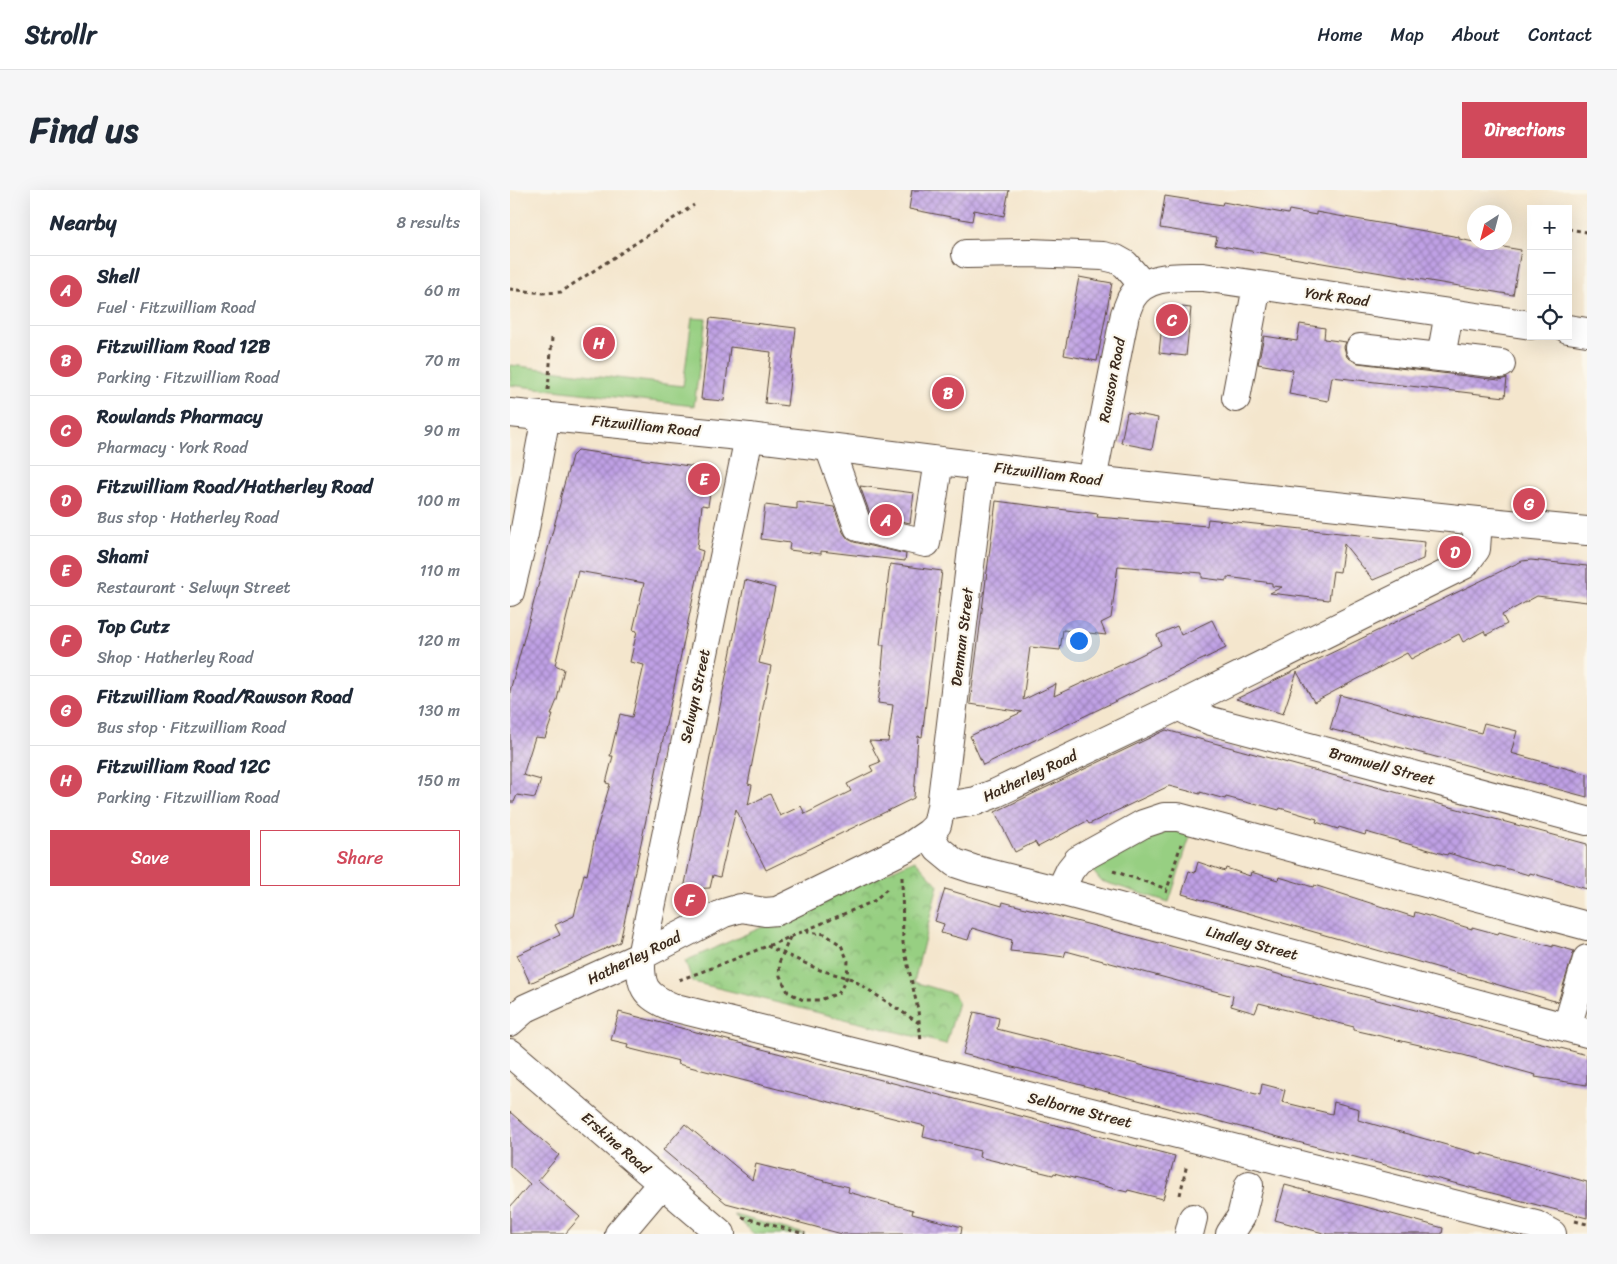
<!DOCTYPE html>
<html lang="en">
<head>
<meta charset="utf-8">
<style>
	:root { --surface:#fff; --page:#f6f6f7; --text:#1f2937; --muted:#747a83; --line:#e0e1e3; --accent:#d1495b }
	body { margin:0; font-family:Sriracha,sans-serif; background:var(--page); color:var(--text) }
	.controls { position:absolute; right:15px; top:15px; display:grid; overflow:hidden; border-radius:0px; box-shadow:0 5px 20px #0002 }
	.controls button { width:45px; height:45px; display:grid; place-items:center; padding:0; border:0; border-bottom:1px solid var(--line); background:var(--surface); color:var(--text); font:25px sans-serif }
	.compass { position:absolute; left:957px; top:15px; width:45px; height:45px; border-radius:50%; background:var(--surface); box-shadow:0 5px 20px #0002; rotate:216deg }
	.you { position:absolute; left:568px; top:450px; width:18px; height:18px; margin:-12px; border:4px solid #fff; border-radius:50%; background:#1a73e8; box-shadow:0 0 0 8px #1a73e833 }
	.badge { display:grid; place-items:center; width:32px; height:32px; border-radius:50%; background:var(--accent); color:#fff; font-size:16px; font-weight:700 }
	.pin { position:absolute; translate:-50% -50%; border:2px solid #fff; box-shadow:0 1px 5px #0006 }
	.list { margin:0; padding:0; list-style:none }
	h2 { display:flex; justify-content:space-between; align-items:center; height:65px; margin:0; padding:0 20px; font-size:21px }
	h2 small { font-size:16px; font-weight:400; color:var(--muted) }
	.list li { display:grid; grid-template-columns:32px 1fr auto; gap:15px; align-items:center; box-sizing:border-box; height:70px; padding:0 20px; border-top:1px solid var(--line) }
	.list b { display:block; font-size:19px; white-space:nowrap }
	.list p { margin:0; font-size:16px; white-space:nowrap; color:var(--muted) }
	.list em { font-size:16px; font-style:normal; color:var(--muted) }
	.actions { display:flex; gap:10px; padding:15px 20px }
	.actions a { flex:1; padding:11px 0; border:1px solid var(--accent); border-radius:0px; text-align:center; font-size:18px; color:var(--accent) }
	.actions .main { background:var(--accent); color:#fff }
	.icon { flex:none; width:28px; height:28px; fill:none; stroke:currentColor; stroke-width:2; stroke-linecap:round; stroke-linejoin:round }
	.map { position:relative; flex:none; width:1077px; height:1044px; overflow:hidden; border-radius:0px }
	header { display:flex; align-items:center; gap:30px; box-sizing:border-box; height:70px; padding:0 25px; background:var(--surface); border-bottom:1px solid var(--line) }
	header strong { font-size:24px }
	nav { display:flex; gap:28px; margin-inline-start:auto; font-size:18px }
	.intro { display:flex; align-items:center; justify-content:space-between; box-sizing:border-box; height:120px; padding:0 30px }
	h1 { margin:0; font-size:35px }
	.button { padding:12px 22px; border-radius:0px; background:var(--accent); color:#fff; font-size:18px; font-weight:700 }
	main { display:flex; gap:30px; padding:0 30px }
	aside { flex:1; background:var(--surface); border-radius:0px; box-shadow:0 5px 20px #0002 }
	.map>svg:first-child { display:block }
</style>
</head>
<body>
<header>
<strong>Strollr</strong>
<nav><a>Home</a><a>Map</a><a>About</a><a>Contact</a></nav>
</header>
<div class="intro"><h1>Find us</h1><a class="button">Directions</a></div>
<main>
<aside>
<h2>Nearby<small>8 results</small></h2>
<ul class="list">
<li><span class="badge">A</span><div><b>Shell</b><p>Fuel · Fitzwilliam Road</p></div><em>60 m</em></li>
<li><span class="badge">B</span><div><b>Fitzwilliam Road 12B</b><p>Parking · Fitzwilliam Road</p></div><em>70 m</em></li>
<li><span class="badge">C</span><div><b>Rowlands Pharmacy</b><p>Pharmacy · York Road</p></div><em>90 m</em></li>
<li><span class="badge">D</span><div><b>Fitzwilliam Road/Hatherley Road</b><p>Bus stop · Hatherley Road</p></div><em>100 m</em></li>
<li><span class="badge">E</span><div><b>Shami</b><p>Restaurant · Selwyn Street</p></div><em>110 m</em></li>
<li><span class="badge">F</span><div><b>Top Cutz</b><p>Shop · Hatherley Road</p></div><em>120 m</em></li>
<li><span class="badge">G</span><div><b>Fitzwilliam Road/Rawson Road</b><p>Bus stop · Fitzwilliam Road</p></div><em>130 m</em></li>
<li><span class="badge">H</span><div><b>Fitzwilliam Road 12C</b><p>Parking · Fitzwilliam Road</p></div><em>150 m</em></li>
</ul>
<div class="actions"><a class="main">Save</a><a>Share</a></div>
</aside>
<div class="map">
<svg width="1077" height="1044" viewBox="0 0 1077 1044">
	<defs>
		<pattern id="park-crowns" width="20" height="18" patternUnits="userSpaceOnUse" patternTransform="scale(1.25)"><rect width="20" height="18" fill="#97cf82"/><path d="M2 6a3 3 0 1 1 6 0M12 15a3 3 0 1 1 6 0" fill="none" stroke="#7ca86a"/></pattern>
		<pattern id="building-cross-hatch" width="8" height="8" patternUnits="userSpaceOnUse" patternTransform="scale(1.25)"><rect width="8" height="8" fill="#bfa0e5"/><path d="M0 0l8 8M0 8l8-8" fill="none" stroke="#9c83b9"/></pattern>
	</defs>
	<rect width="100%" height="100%" fill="#fbf7ec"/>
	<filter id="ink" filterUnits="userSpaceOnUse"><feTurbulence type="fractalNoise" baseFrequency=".02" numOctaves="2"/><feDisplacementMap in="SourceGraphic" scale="10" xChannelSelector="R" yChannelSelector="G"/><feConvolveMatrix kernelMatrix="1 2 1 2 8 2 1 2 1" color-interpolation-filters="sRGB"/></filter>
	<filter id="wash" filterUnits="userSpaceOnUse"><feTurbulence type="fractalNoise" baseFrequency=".0096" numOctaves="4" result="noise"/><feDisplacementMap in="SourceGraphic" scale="20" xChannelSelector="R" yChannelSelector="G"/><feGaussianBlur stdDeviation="1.12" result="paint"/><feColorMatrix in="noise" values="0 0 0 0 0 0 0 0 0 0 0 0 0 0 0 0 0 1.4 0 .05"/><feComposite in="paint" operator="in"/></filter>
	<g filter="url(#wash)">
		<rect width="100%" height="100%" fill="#f4e6cd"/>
		<!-- green -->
		<path fill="#97cf82" stroke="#697c50" d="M182 128 196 129 184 216 0 195V175L173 196Z
			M660 634 682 640 659 712 591 691 582 680 590 671Z
			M224 1025 295 1044H244Z"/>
		<!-- park -->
		<path fill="url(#park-crowns)" stroke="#697c50" d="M405 670 428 695 404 792 444 804 448 812 436 854 183 792 175 771Z"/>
		<g id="blocks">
			<!-- building -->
			<path fill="url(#building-cross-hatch)" d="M402 0H499L494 26 464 20 462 31 399 19Z
				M655 6 712 15 713 12 778 24 779 20 806 25V22L949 47V49L964 52 1011 60 1003 105 705 55 707 47 650 38Z
				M569 87 602 93 587 171 554 165Z
				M654 115 681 118 676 166 649 163Z
				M200 128 286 138 277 216 255 213 261 162 220 157 214 211 191 209Z
				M790 134 815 138 814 149 836 152 834 157 837 167 848 173 989 190 997 188 995 207 822 187 818 211 779 204 783 180 748 174 754 146 787 151Z
				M617 222 648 228 642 259 611 253Z
				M68 260 193 278 202 290 198 316 192 315 187 359 193 361 110 752 20 793 7 765 50 745 45 735 64 726 74 684 77 685 86 642 100 594 96 593 103 566H100L110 524 122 527 134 475 120 472 127 441 123 440 134 393 68 381 45 475 54 479 47 510 41 525H43L35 548 25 547 13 585 31 590 25 608 7 605 4 612H0V501L51 310 50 309 62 266Z
				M350 296 404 303 400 333 360 324Z
				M486 311 588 324 587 327 697 336 698 329 915 352 913 369 863 390 834 354 830 382 823 381 819 410 760 403 772 397 762 396V393L717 387V391L692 388V383L608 376 601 428 591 433 596 445 553 440 550 460 520 457 513 510 546 494 544 506 611 475 651 455 647 445 667 436 671 445 702 430 716 458 473 575 460 546 512 522 460 514Z
				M287 312 324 317 333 342 338 349 344 352 396 364 395 371 311 361V364L279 360 280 353 251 349 255 315 287 319Z
				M1021 370 1077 376V412L1027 406 992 425 997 434 976 445 974 441 953 452 949 444 901 469 897 463 804 512 787 482 773 524 726 509 1012 371Z
				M380 374 432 381 412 547 408 546 404 608 256 680 226 619 210 687 203 685 200 698 174 699 235 390 265 398 249 473 261 476 238 594 242 595 238 615 260 604 270 626 291 616 295 624 341 601 337 594 363 581 360 576 370 572 359 551 378 552 383 515 368 513 373 478H372L374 455H370Z
				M830 505 971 543 974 533 1007 541 1001 563 1077 584V607L820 539Z
				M656 540 1077 654V699L1020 683 1019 685 991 677 986 676 985 677 938 663 937 665 856 642 855 645 829 637 828 639 806 632 807 629 770 618 769 620 744 613 743 614 716 607 715 609 690 602V604L659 596 579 634 577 631 528 657 525 652 505 662 485 622Z
				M688 672 715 681 716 678 740 686 741 682 768 690 769 687 803 697 804 695 904 727 905 722 962 739V737L988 744 989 742 1043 757V755L1064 761 1048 812 672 704 679 681 685 683Z
				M435 699 492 716 493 712 1077 865V895L1025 887 1026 885 953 865 844 840V837L749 813 745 823 721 816 723 806 556 761 554 767 532 764 500 761 502 750 462 738 458 750 431 743 434 734 425 731Z
				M109 822 665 966 653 1009 618 1000 617 1002 544 983 543 985 469 967 470 961 413 947 415 936 168 874 169 871 117 858 118 854 101 850Z
				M464 822 489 828 487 839 750 905 752 894 775 900 772 912 822 924 824 912 849 919 848 930 972 965V963L1077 992V1028L453 864Z
				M0 922 49 965 28 990 70 1027 55 1044H0V1017L20 994 0 976Z
				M175 934 242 990 246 974 339 997 338 1002 403 1020 402 1024 452 1037 451 1044H332L216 1013 153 960Z
				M775 995 933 1038 932 1044H817L765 1030Z"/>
		</g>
	</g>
	<g filter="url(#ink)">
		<use href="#blocks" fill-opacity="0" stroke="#574638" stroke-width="1"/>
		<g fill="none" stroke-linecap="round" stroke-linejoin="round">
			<!-- minor casing -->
			<g stroke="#574638" stroke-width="30">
				<path id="minor" d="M456 64 520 63 593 66 606 69 615 74 633 95
					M1058 139 1077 142
					M850 158 991 174
					M931 167 939 123
					M726 208 747 96
					M239 247 131 766C130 796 133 805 162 817L435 885 1026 1035 1042 1044
					M319 257 348 337 416 353 429 271
					M582 290 615 124C617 119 619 114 621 109 635 84 668 87 693 87L1021 135
					M0 402 14 344 36 226
					M669 516 683 524 701 531 1077 631
					M431 617 472 276
					M419 643 428 659 445 673 463 679 550 701 1077 843
					M550 701 560 680 568 670 633 634 654 627H668L1077 736
					M0 832 16 818 131 766 214 723 231 718 255 722 267 721 400 656 419 643 427 635 431 617 466 611 486 603 669 516 954 375 966 359 968 331
					M1057 837 1077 769
					M0 863 211 1044
					M109 1044 152 993
					M679 1044 683 1028
					M720 1044 731 1027 739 995"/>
			</g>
			<!-- major casing -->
			<g stroke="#574638" stroke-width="30">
				<path id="major" d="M0 223 239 247 582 290 968 331 1077 341"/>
			</g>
			<!-- path -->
			<path stroke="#574638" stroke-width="3" stroke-dasharray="4 4" stroke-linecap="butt" d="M1058 39 1077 42
				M0 99 33 103 51 102 184 15
				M38 200 42 148
				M603 681 657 699
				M392 687 393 753 408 820 411 852
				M656 703 671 654
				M280 747 269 773 270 786 278 802 293 810H310L329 803 337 787 338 771 331 755 315 744 297 742
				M257 756 310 780 342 789 409 833
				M169 790 202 778 280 747 364 711 379 697
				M670 1005 677 974
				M232 1027 295 1044
				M1065 1031 1077 1034"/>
			<!-- minor -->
			<use href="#minor" stroke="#fff" stroke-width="28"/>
			<!-- major -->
			<use href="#major" stroke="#fff" stroke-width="28"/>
		</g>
	</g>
	<g text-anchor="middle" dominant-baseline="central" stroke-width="4.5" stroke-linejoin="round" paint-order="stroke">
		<!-- street labels -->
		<g font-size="15" fill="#3b2a1e" stroke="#fbf7ec">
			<text transform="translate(827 107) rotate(8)">York Road</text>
			<text transform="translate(602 190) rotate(-79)">Rawson Road</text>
			<text transform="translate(136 236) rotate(6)">Fitzwilliam Road</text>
			<text transform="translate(538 284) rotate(7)">Fitzwilliam Road</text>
			<text transform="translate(452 447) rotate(-83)">Denman Street</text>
			<text transform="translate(185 506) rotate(-78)">Selwyn Street</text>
			<text transform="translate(872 576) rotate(15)">Bramwell Street</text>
			<text transform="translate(520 586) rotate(-25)">Hatherley Road</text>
			<text transform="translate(742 753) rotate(15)">Lindley Street</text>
			<text transform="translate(124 768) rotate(-26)">Hatherley Road</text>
			<text transform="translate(570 920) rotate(14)">Selborne Street</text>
			<text transform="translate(106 953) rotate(41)">Erskine Road</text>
		</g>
	</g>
</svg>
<div class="controls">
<button>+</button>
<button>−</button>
<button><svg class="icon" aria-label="locate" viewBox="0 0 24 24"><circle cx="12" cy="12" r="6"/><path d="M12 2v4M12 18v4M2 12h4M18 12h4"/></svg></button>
</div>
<svg class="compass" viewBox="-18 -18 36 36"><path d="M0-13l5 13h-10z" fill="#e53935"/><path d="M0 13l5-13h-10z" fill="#747a83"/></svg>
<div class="you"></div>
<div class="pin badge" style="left:376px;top:330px">A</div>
<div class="pin badge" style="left:438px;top:203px">B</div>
<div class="pin badge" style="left:662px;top:130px">C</div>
<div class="pin badge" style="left:945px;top:362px">D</div>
<div class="pin badge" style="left:194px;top:289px">E</div>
<div class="pin badge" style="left:180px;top:710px">F</div>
<div class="pin badge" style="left:1019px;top:314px">G</div>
<div class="pin badge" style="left:89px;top:153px">H</div>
</div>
</main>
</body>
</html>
